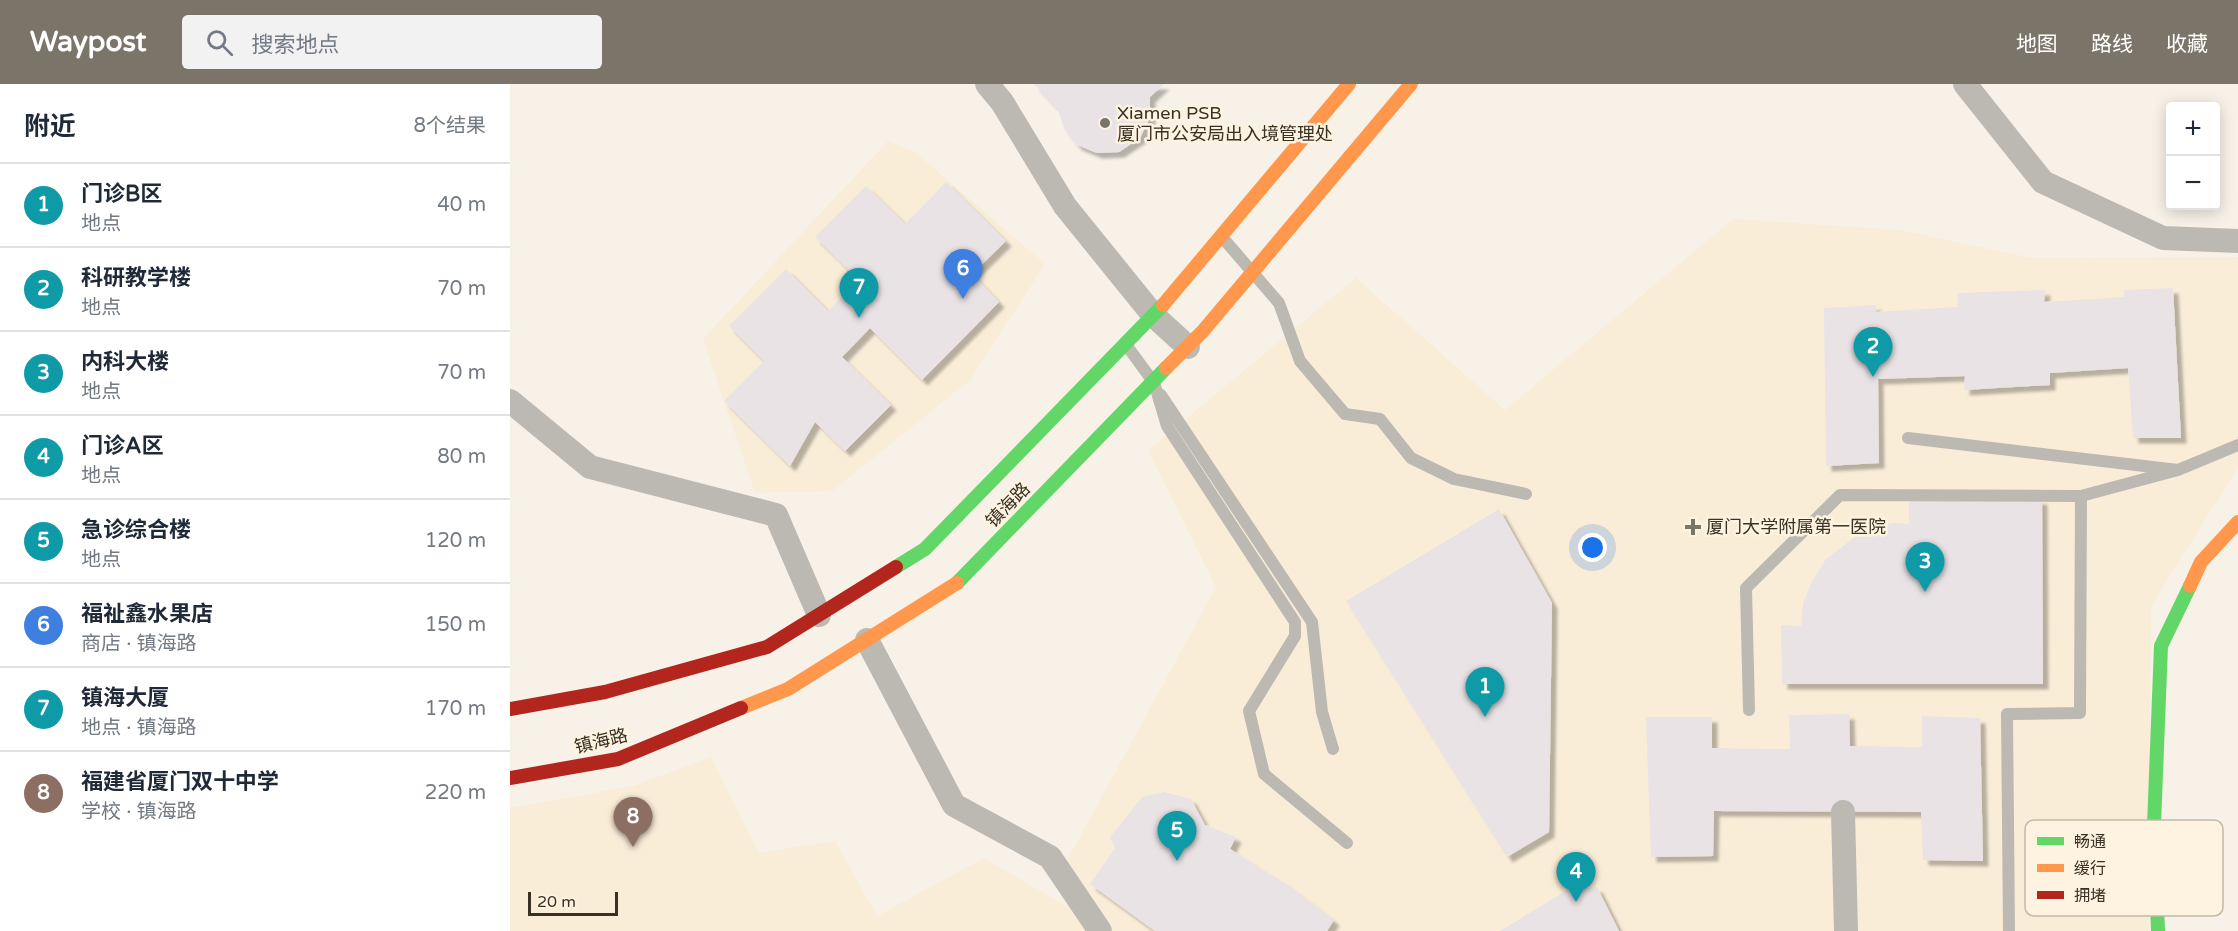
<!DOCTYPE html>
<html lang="zh">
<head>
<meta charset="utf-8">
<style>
	:root { --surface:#fff; --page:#f2f2f3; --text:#1f2937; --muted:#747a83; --line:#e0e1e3; --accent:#7b7468 }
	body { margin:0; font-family:"Varela Round","Noto Sans SC",sans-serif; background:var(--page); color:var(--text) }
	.controls { position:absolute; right:18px; top:18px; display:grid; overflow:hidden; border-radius:6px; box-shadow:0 3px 15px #0003 }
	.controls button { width:54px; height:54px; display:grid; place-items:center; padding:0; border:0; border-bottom:2px solid var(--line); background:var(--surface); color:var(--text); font:30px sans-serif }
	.scale { position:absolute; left:18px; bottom:15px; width:90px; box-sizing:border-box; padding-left:6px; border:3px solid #383124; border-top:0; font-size:16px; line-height:21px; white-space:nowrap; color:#383124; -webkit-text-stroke:4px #fef3e0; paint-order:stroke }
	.you { position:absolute; left:1083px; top:464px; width:21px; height:21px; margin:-15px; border:4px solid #fff; border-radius:50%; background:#1a73e8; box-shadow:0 0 0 9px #1a73e833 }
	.badge { display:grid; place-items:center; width:39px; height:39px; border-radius:50%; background:var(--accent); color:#fff; font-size:20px; font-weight:700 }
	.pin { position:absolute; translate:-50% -50px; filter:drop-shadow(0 2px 3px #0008) }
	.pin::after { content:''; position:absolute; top:32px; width:21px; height:18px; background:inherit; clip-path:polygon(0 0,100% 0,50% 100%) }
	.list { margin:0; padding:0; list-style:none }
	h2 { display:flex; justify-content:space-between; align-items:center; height:78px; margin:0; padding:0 24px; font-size:26px }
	h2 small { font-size:20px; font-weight:400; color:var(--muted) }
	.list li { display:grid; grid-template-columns:39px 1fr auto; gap:18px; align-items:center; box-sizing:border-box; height:84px; padding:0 24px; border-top:2px solid var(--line) }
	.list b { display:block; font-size:22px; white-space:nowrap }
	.list p { margin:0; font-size:20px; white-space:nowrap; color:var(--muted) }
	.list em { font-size:20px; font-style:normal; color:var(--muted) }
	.icon { flex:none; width:33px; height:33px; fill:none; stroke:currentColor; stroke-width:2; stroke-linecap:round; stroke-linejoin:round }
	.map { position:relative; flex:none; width:1728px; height:847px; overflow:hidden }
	header { display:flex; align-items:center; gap:36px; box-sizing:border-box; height:84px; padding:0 30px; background:var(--accent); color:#fff }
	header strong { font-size:28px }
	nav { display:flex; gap:33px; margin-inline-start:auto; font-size:21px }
	.search { width:420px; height:54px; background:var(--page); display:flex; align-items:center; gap:15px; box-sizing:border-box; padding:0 21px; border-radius:6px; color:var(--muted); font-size:22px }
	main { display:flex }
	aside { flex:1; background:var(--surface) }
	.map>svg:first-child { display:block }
</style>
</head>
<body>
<header>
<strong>Waypost</strong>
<div class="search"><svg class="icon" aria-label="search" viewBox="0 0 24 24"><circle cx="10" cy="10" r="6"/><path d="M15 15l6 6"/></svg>搜索地点</div>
<nav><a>地图</a><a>路线</a><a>收藏</a></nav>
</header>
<main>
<aside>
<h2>附近<small>8个结果</small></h2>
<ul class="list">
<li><span class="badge" style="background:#0f9aa8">1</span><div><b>门诊B区</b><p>地点</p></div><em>40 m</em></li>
<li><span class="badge" style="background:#0f9aa8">2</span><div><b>科研教学楼</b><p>地点</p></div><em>70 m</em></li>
<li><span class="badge" style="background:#0f9aa8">3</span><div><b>内科大楼</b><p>地点</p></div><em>70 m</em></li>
<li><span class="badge" style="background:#0f9aa8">4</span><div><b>门诊A区</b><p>地点</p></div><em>80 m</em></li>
<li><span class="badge" style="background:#0f9aa8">5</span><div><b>急诊综合楼</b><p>地点</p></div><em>120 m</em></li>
<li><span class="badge" style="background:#3f7fe0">6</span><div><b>福祉鑫水果店</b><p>商店 · 镇海路</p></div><em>150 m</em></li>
<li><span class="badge" style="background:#0f9aa8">7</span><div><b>镇海大厦</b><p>地点 · 镇海路</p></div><em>170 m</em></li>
<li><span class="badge" style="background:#8d6e63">8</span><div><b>福建省厦门双十中学</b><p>学校 · 镇海路</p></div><em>220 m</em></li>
</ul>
</aside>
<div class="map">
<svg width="1728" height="847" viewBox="0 0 1728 847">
	<defs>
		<filter id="shadow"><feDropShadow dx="5.5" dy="5.5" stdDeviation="1.5" flood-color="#0004"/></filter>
	</defs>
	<rect width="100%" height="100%" fill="#f7f1e7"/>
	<!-- built -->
	<path fill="#faedd8" d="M378 57 405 68 535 180 460 296 322 407 245 409 193 255Z
		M1223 135 1391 146 1522 174 1728 173V384L1641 522 1639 847H601L555 780 706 503 638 366 846 194 995 326Z
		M201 673 249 769 325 757 367 832 474 774 570 830 580 847H0V724L123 702Z"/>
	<!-- building -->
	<path fill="#eae3e6" filter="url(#shadow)" d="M524 0H654L640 13V34L630 54 609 68 587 69 567 61 554 45 548 25Z
		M436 98 496 157 462 190 489 218 412 296 360 244 332 273 381 321 335 367 305 338 280 382 214 317 254 277 219 242 276 185 318 227 349 196 305 153 356 102 395 140Z
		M1663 204 1671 354H1623L1618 284 1540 289V301L1454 306 1455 292 1368 295 1369 379 1316 382 1314 224 1366 221V228L1447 223 1448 209 1535 206 1534 218 1614 213V206Z
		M1399 415H1532L1533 600H1272L1271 541 1291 542 1293 519 1302 497 1316 475 1350 449 1383 439 1399 440Z
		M989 425 1042 519 1039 748 997 773 836 517Z
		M1339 630 1340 662 1412 663V632L1470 634 1473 777 1413 776 1411 728 1204 727 1203 772 1141 773 1136 633H1202V664L1280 665 1279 631Z
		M654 708 681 715 695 741 726 753 720 765 779 802 824 836 817 847H645L580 800 605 764 600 753 632 713Z
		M1087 803 1109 847H990L1057 806Z"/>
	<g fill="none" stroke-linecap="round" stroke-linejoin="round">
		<!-- lane -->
		<path stroke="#bcb9b3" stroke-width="12" d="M712 153 769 219 790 277 835 330 870 335 901 374 944 395 1016 410
			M617 262 642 296
			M645 302 657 342 785 538V552L739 627 754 690 837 759
			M651 311 802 538 812 628 823 665
			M1398 354 1668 386
			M1571 412 1668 386 1728 361
			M1239 626 1236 504 1330 411 1571 412 1570 629 1497 630 1499 847"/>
		<!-- street -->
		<path stroke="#bcb9b3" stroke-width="24" d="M477 0 492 18 555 122 644 232 678 263
			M1455 0 1533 98 1653 154 1728 157
			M0 317 80 383 266 431 309 531
			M357 556 444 721 540 773 590 847
			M1333 728 1336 847"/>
		<!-- fast -->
		<path stroke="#63d668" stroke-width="14" d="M386 483 415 465 653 221
			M447 499 656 284
			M1648 847 1644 741 1651 562 1680 502"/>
		<!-- slow -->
		<path stroke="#ff974d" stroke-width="14" d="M653 221 839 0
			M656 284 693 247 901 0
			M1680 502 1691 478 1728 438
			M231 624 278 605 447 499"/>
		<!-- jam -->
		<path stroke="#b3261e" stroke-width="14" d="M0 625 95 608 257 563 386 483
			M0 694 108 675 231 624"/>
	</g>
	<!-- markers -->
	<g fill="#7b7468" stroke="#fef3e0" stroke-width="2">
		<circle cx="595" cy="39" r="6"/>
		<path d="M1180 434h6v6h6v6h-6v6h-6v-6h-6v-6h6z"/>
	</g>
	<g text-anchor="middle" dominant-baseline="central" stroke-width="5" stroke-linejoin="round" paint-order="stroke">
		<!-- poi labels -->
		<g font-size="18" fill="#383124" stroke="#fef3e0" text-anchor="start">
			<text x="607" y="29">Xiamen PSB<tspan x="607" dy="21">厦门市公安局出入境管理处</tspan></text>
			<text x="1196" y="443">厦门大学附属第一医院</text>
		</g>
		<!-- street labels -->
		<g font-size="18" fill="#383124" stroke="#fef3e0">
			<text transform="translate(498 421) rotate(-46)">镇海路</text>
			<text transform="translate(91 657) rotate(-14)">镇海路</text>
		</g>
	</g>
	<!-- legend -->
	<rect x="1515" y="736" width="198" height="96" rx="9" fill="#fef3e0" stroke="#c3b9a8" stroke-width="1.5"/>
	<rect x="1527" y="753" width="27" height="8" fill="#63d668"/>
	<rect x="1527" y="780" width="27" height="8" fill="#ff974d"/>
	<rect x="1527" y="807" width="27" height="8" fill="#b3261e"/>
	<g font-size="16" fill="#383124">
		<text x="1564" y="763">畅通</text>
		<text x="1564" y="790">缓行</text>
		<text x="1564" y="817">拥堵</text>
	</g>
</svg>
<div class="controls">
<button>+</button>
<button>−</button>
</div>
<div class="scale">20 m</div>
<div class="you"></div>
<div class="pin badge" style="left:975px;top:633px;background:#0f9aa8">1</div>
<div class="pin badge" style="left:1363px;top:293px;background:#0f9aa8">2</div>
<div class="pin badge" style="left:1415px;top:508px;background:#0f9aa8">3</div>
<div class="pin badge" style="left:1066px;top:818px;background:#0f9aa8">4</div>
<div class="pin badge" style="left:667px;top:777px;background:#0f9aa8">5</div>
<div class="pin badge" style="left:453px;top:215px;background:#3f7fe0">6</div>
<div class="pin badge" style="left:349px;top:234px;background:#0f9aa8">7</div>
<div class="pin badge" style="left:123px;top:763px;background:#8d6e63">8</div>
</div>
</main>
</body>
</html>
